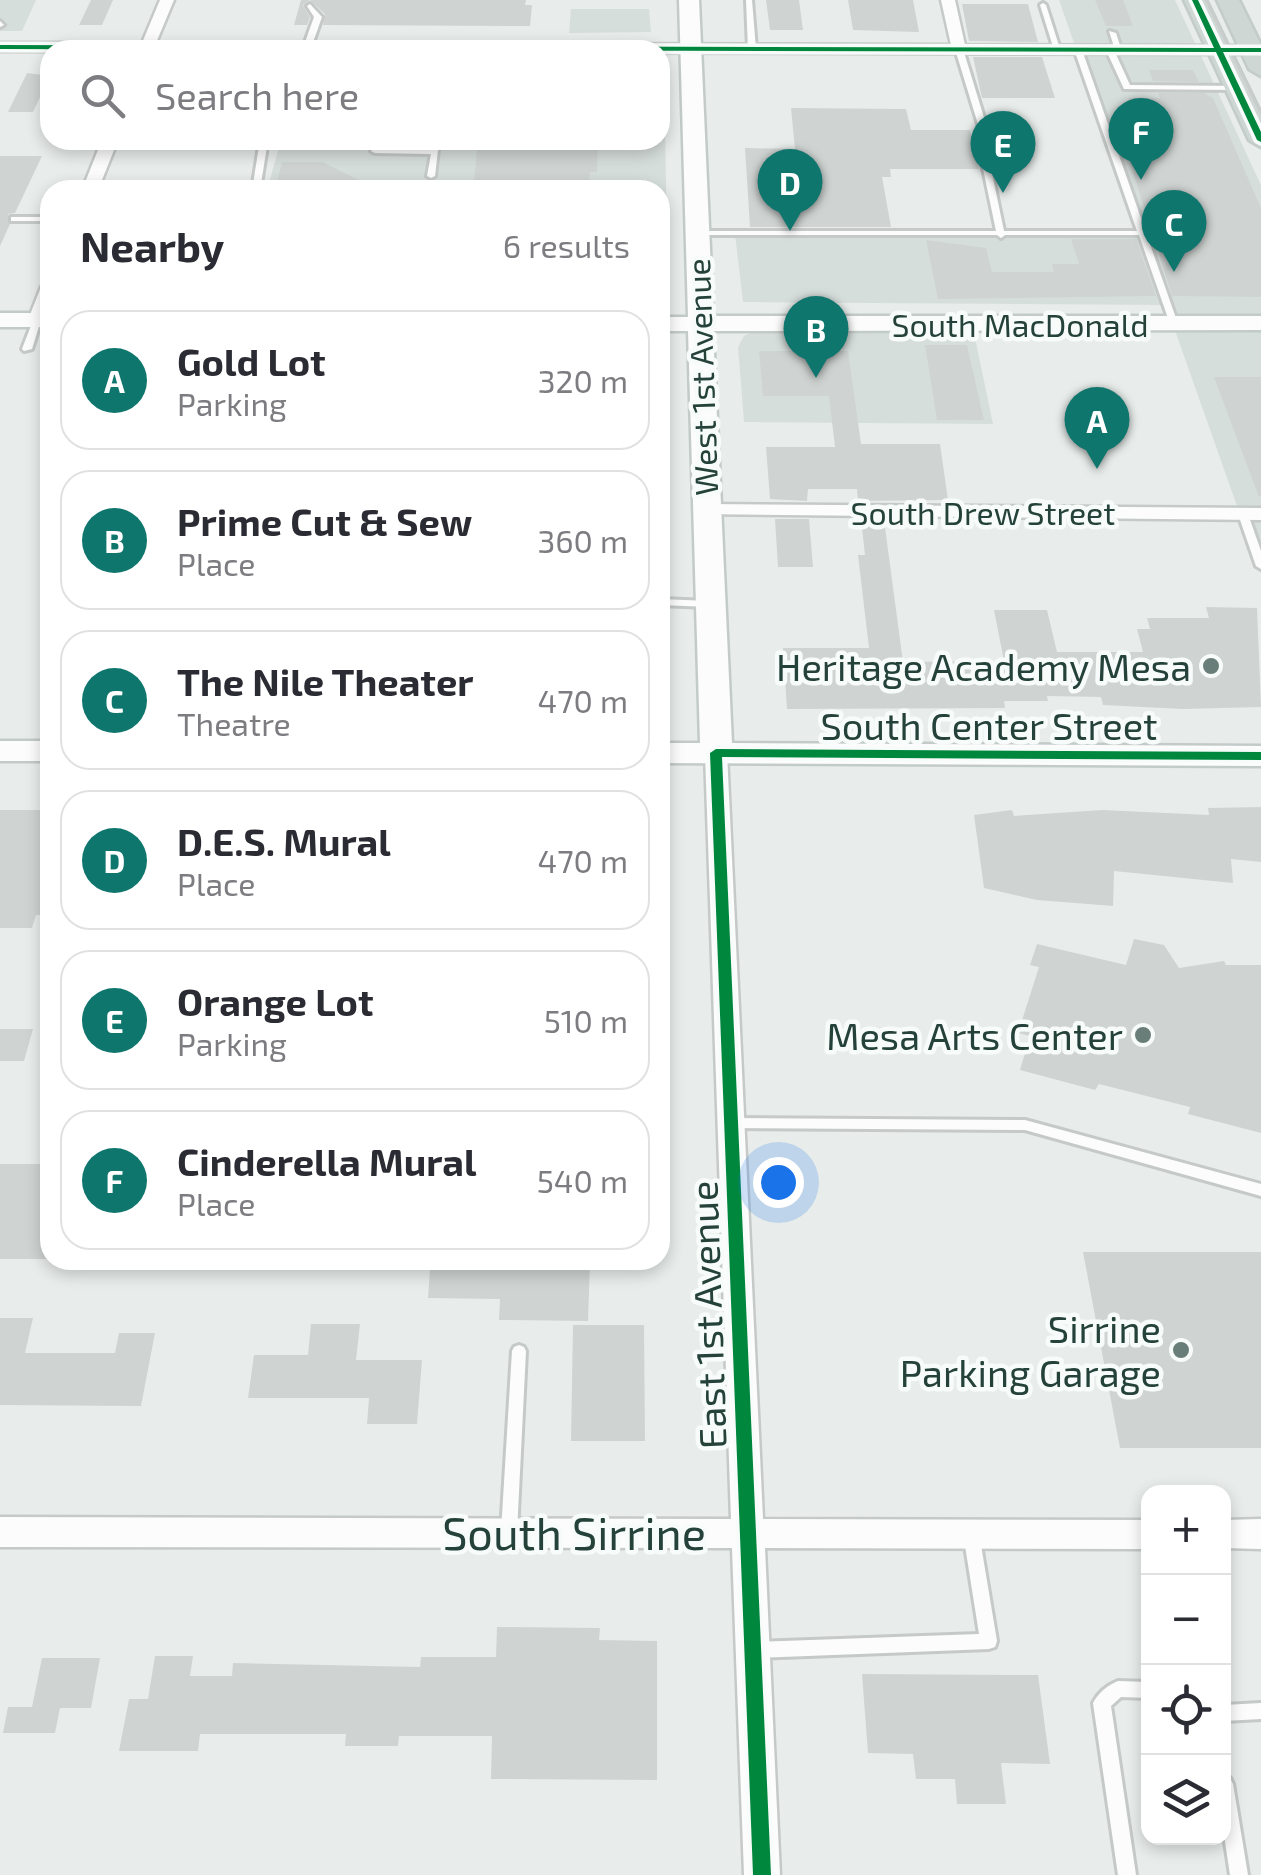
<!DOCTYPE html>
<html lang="en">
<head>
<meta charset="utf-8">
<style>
	:root { --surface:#fff; --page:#f7f7f7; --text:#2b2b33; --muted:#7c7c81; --line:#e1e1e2; --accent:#0f766e }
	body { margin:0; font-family:"Exo 2",sans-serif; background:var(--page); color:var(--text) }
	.controls { position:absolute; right:30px; bottom:30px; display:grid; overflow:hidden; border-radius:20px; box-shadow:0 5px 15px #0003 }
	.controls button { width:90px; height:90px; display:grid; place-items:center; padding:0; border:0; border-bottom:2px solid var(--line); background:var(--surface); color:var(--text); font:50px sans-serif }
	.you { position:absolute; left:778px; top:1182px; width:35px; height:35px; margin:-25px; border:8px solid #fff; border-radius:50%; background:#1a73e8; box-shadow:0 0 0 15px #1a73e833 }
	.badge { display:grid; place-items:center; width:65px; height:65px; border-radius:50%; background:var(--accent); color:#fff; font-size:32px; font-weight:700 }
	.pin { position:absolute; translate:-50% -82px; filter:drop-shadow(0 2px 5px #0008) }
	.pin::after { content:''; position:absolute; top:52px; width:35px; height:30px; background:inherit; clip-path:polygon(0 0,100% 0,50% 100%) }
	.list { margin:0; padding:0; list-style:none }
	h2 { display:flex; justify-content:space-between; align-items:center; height:130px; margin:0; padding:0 40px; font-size:42px }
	h2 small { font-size:32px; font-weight:400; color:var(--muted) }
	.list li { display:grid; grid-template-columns:65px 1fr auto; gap:30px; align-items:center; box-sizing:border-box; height:140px; margin:0 20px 20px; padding:0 20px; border:2px solid var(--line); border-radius:30px }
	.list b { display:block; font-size:38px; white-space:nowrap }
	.list p { margin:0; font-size:32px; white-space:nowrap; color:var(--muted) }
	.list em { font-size:32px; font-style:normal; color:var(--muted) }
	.icon { flex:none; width:55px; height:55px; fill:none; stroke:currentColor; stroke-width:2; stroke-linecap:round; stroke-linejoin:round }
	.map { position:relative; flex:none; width:1261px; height:1875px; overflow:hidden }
	.search { position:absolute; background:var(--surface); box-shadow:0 5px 15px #0003; left:40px; top:40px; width:630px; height:110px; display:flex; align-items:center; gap:25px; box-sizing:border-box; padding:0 35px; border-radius:30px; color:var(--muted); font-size:38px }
	.panel { position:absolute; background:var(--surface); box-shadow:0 5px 15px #0003; left:40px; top:180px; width:630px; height:1090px; border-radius:30px }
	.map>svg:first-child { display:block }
</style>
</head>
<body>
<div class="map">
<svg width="1261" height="1875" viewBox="0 0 1261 1875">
	<rect width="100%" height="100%" fill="#e8edeb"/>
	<!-- built -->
	<path fill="#d6dedb" d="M0 0H36L22 31H0Z
		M1059 0H1175L1261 185V574L1166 305 743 302 735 234 1141 235Z
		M571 9H649L651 32 569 33Z
		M660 64H664L668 305H660V190H267L281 140H660Z
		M752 332 974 333 993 424 744 422 738 347 744 336Z"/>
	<!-- building -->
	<path fill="#cfd4d2" d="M91 0H113L102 25H79Z
		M301 0H526L525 5H532L530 26 323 25 325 14 310 0 303 5 310 17 307 25H294Z
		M766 0H799L803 30H770Z
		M848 0H913L919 32 853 30Z
		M1095 0H1123L1133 26H1106Z
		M962 4H1028L1038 42 969 41Z
		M973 57H1042L1055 98H982Z
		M1149 70H1193L1199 82 1153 81Z
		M27 73 50 76 33 112H8Z
		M1158 93H1204L1213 98 1261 208V297L1172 296 1116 118H1136L1129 98H1160Z
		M791 108 906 109 911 130H970L979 169H890L891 177H882L891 227H750L745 148 795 149Z
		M478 140H598L597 172H590L589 190H473Z
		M0 156H42L15 213 8 214 10 224 0 246Z
		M282 162H323L378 190H275Z
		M1071 239H1136L1156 296 938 299 926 240 986 248 992 272H1054L1052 264H1079Z
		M925 345H967L984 420H937Z
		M759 351H848L861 444H940L948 500 858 501 857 489H808L807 501 770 499 766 447H835L829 396H763Z
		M1214 377H1261V496L1259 497Z
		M775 519H809L813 567H778Z
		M861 519 884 520 903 662 1004 661 994 610H1047L1057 652H1143L1137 629H1150L1147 618H1209L1206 607 1257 608 1261 707 1183 709 1103 705 1101 697 1047 696 1048 701H1004L1005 708 787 709 783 648H869L858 555H865Z
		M1261 807V862L1231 859 1233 883 1114 871 1113 906 1037 900 984 888 974 815 1012 810 1014 816 1102 810 1209 815 1208 808Z
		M0 810H50V915H36L32 928H0Z
		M1134 939 1164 945 1179 968 1224 961 1226 965H1261V1133L1188 1114 1190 1107 1099 1084 1095 1090 1020 1070 1030 1036 1018 1033 1039 967 1030 965 1037 944 1126 965Z
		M0 1029H33L24 1061H0Z
		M0 1164H50V1259H0Z
		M1083 1252H1261V1448H1120Z
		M455 1260 590 1263 588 1321 499 1320 500 1299 428 1298 430 1269 454 1270Z
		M0 1318H33L25 1353H115L119 1333H155L141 1406 0 1405Z
		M311 1324H360L356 1360H422L417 1424H367L369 1398H248L254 1355H308Z
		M573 1325H644L645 1441H571Z
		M497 1627 600 1628 599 1640 657 1641V1780L491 1779 492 1736H399L398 1746H345L346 1734H200L198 1751H119L129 1699H148L155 1656H193L190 1676H232L233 1663 420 1667 421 1657H496Z
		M42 1658H100L91 1708H60L55 1733H3L8 1707H32Z
		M862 1674 1038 1675 1050 1764 1001 1763 1006 1804H957L955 1779H916L913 1754 868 1753Z"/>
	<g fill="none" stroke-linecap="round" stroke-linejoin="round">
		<!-- lane casing -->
		<g stroke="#c5cac8" stroke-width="6">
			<path id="lane" d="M746 0H752L756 49 752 51 748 49Z
				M1043 3 1046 5 1061 52 1054 50 1040 5Z
				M310 4 322 17 311 48 306 50 303 48 314 17 307 6Z
				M0 21 4 25 0 27Z
				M1109 31 1116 33 1122 52 1115 50Z
				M959 47 963 49 989 134 988 154 1004 231H1137L1074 49 1081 47 1178 324 1177 326 1170 324 1139 235H1005L1001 238 997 235H692V231H996L980 154 981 134 955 49Z
				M1110 48 1114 50 1130 85 1237 86 1241 88 1237 90 1124 89 1106 50Z
				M260 140H268L260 190H252Z
				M372 149 438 150 435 176 431 178 427 176 431 154 375 153 371 151Z
				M11 217H50V221H11Z
				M34 318 41 320 32 349 24 351 22 349Z
				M1243 511 1248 514 1261 551V569L1256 566 1238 514Z
				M660 599 709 601 714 604 709 607 660 605Z
				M730 1118 1025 1120 1261 1184V1196L1025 1130 730 1128 725 1127 723 1123 725 1119Z
				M519 1345 524 1347 526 1351 517 1532 515 1537 509 1539 503 1537 501 1532 512 1351 514 1347Z
				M971 1526 977 1528 979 1533 997 1641 995 1647 989 1649 754 1658 748 1656 746 1650 748 1644 754 1642 979 1634 963 1533 965 1528Z
				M1118 1681 1148 1682V1698L1121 1697 1111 1706 1136 1875H1118L1093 1703C1098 1693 1108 1685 1118 1681Z
				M1261 1703V1719L1224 1721V1705Z
				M1224 1775 1230 1778 1233 1784 1248 1875H1230L1224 1835Z"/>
		</g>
		<!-- street casing -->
		<g stroke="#c5cac8" stroke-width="5">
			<path id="street" d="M160 0H174L156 43 951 45 941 0H955L965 45 1261 46V54L0 51V43H142Z
				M102 140H118L98 190H82Z
				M50 282 46 320 31 324 28 320 41 287Z
				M706 504 1261 508V520L699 514V506Z
				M716 746 727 753 763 1519 1148 1520V1549L765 1548 780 1875H744L732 1548 0 1547V1517L731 1519 705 753Z
				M1261 1519V1549L1224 1548V1520Z"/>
		</g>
		<!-- secondary casing -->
		<g stroke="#c3cbc8" stroke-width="5">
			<path id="secondary" d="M679 0H699L713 316H1261V330L713 331 732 743 1261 746V766L660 763V743H700L688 331H660V317H688Z
				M0 313H50V327H0Z
				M0 741H50V761H0Z"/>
		</g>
		<!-- primary casing -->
		<g stroke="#c3ccc9" stroke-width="5">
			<path id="primary" d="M1184 0H1206L1261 114V147L1249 140Z
				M1217 0H1239L1261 45V76L1249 69Z"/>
		</g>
		<!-- lane -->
		<use href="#lane" fill="#fcfcfc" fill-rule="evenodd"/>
		<!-- street -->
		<use href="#street" fill="#fcfcfc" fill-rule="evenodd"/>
		<!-- secondary -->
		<use href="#secondary" fill="#fcfcfc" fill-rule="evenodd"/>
		<!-- primary -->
		<use href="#primary" fill="#cfd7d5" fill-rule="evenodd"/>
		<!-- tram -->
		<path stroke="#c9cdcc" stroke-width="2.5" d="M1206 0 1261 114"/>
		<!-- cycleway casing -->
		<g stroke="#f7fbf9" stroke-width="7">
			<path id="cycleway" d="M1192 0H1198L1221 48H1261V52H1223L1261 132V142L1257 140 1216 52 0 49V45L1214 48Z
				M716 749 1261 752V760L722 757 771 1875H753L710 753Z"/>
		</g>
		<!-- cycleway -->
		<use href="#cycleway" fill="#00873e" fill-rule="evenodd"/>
	</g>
	<!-- markers -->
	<g fill="#697e78" stroke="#f7fbf9" stroke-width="4">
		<circle cx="1211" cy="666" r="10"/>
		<circle cx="1143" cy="1035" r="10"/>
		<circle cx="1181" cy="1350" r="10"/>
	</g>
	<g text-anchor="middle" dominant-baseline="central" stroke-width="9" stroke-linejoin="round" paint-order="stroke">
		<!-- far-street labels -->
		<g font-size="32" fill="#24423a" stroke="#f7fbf9">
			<text x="1020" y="324">South MacDonald</text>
			<text transform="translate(701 377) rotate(-92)">West 1st Avenue</text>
			<text x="983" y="512">South Drew Street</text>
		</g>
		<!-- poi labels -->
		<g font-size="38" fill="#24423a" stroke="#f7fbf9" text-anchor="end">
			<text x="1191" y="666">Heritage Academy Mesa</text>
			<text x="1123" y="1035">Mesa Arts Center</text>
			<text x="1161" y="1328">Sirrine<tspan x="1161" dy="44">Parking Garage</tspan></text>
		</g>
		<!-- street labels -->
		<g font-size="38" fill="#24423a" stroke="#f7fbf9">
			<text x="989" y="725">South Center Street</text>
			<text transform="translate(707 1315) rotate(-92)">East 1st Avenue</text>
		</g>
		<!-- near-street labels -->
		<g font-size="45" fill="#24423a" stroke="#f7fbf9">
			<text x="574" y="1532">South Sirrine</text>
		</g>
	</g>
</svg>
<div class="controls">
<button>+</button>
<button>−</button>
<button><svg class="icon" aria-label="locate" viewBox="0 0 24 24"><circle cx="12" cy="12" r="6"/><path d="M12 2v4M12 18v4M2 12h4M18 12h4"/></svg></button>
<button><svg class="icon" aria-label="layers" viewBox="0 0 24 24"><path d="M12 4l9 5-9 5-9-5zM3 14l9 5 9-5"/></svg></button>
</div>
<div class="you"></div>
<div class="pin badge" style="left:1097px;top:469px">A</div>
<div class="pin badge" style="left:816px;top:378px">B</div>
<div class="pin badge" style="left:1174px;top:272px">C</div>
<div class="pin badge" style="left:790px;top:231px">D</div>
<div class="pin badge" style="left:1003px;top:193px">E</div>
<div class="pin badge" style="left:1141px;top:180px">F</div>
<div class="search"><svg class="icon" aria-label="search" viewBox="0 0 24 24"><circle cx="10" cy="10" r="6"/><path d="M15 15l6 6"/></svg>Search here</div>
<section class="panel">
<h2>Nearby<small>6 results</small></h2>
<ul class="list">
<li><span class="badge">A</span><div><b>Gold Lot</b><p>Parking</p></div><em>320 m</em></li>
<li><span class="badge">B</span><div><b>Prime Cut &amp; Sew</b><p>Place</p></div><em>360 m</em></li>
<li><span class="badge">C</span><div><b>The Nile Theater</b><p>Theatre</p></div><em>470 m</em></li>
<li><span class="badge">D</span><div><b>D.E.S. Mural</b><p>Place</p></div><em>470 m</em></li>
<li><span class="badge">E</span><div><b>Orange Lot</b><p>Parking</p></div><em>510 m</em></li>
<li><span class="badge">F</span><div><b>Cinderella Mural</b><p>Place</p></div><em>540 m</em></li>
</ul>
</section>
</div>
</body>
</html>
